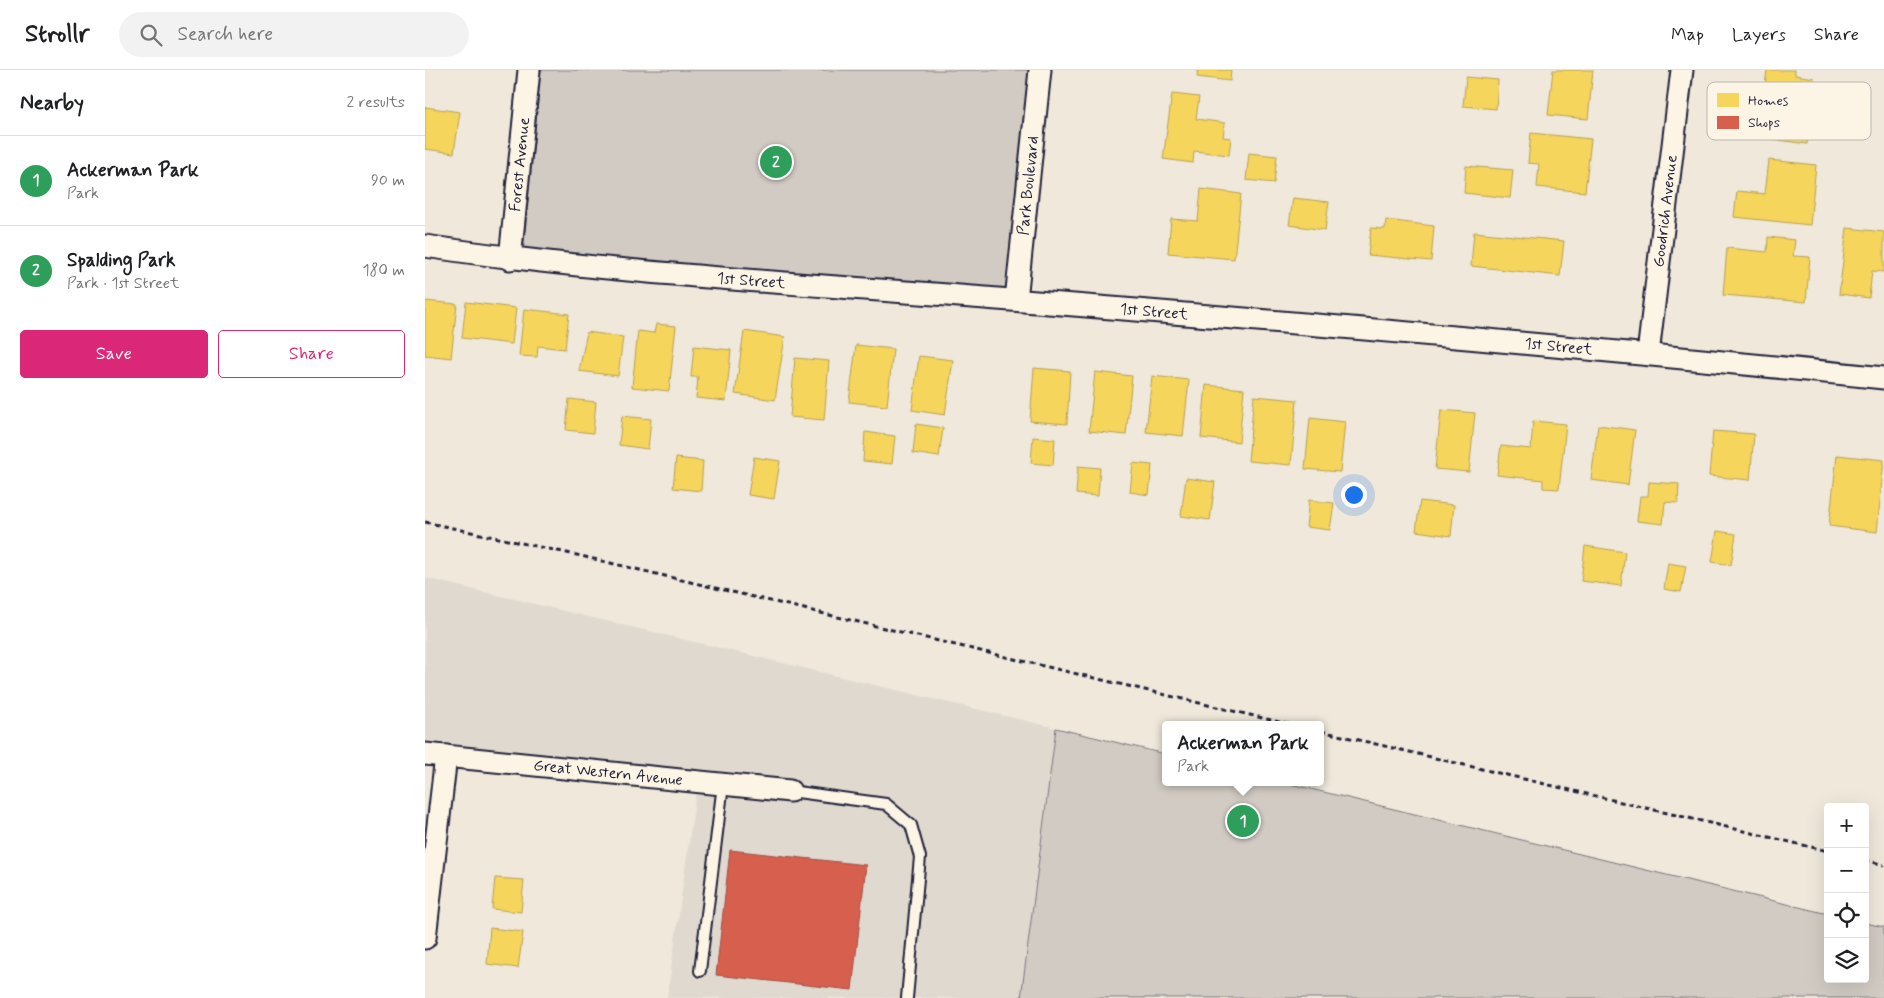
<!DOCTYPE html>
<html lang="en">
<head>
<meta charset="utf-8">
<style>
	:root { --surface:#fff; --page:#f2f2f2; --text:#202124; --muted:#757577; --line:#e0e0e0; --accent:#db2777 }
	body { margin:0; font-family:Mynerve,sans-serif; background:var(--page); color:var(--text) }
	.controls { position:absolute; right:15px; bottom:15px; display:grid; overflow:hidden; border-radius:5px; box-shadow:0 5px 20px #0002 }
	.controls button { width:45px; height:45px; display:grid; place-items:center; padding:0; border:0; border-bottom:1px solid var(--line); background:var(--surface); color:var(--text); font:25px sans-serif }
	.you { position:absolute; left:928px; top:424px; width:18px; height:18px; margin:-12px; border:4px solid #fff; border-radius:50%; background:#1a73e8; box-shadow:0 0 0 8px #1a73e833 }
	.badge { display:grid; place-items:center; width:32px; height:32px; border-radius:50%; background:var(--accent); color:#fff; font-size:16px; font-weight:700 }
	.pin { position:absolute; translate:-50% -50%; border:2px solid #fff; box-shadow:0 1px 5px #0006 }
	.popup { position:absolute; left:737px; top:651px; width:162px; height:65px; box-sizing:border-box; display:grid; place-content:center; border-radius:5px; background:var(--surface); filter:drop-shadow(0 1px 4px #0005); font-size:16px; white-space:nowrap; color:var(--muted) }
	.popup b { font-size:19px; color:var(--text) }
	.popup::after { content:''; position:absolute; left:50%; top:100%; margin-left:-10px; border:10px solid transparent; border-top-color:var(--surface) }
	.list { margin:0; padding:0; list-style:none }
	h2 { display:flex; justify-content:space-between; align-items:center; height:65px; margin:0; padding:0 20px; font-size:21px }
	h2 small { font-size:16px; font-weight:400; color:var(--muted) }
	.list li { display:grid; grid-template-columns:32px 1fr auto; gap:15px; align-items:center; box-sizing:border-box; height:90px; padding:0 20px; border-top:1px solid var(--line) }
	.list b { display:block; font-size:19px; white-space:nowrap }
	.list p { margin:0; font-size:16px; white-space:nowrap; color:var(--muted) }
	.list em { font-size:16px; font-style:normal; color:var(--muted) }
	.actions { display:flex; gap:10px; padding:15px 20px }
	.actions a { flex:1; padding:11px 0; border:1px solid var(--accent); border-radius:5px; text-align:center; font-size:18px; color:var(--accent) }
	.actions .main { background:var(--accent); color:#fff }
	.icon { flex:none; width:28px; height:28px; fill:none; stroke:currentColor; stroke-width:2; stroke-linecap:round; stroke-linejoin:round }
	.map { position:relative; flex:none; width:1459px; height:928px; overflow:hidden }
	header { display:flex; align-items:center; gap:30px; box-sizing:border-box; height:70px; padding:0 25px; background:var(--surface); border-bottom:1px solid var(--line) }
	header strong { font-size:24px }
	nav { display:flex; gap:28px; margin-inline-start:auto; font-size:18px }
	.search { width:350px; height:45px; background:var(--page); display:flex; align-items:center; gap:12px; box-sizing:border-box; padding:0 18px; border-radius:28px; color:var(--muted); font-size:19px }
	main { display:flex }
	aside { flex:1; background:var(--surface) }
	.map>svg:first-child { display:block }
</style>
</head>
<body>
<header>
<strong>Strollr</strong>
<div class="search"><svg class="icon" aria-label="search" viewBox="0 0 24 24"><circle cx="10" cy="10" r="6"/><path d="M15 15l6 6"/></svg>Search here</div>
<nav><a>Map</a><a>Layers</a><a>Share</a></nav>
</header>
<main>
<aside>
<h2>Nearby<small>2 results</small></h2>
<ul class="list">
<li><span class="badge" style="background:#2e9e5b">1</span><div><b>Ackerman Park</b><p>Park</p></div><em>90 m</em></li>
<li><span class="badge" style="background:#2e9e5b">2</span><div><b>Spalding Park</b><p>Park · 1st Street</p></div><em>180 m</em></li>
</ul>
<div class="actions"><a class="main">Save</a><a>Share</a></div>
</aside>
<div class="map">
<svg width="1459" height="928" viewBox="0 0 1459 928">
	<rect width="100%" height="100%" fill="#efe8db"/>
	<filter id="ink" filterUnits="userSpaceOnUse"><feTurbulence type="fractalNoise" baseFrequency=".02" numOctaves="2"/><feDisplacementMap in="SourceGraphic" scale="10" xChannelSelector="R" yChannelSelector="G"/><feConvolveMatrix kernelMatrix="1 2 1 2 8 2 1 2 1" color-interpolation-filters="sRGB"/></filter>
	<g filter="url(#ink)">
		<!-- built -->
		<path fill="#e0d9cf" d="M0 508 631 658 596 928H242L271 722 0 693Z"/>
		<!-- green -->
		<path fill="#d1cbc3" stroke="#7a767f" d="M116 0H606L582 220 98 184Z
			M631 658 740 684V712H857L1403 844V909H1440V853L1459 857V928H596Z"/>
		<!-- homes -->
		<path fill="#f6d55c" stroke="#b69f52" d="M773 0H806L805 11 772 7Z
			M1128 0H1168L1163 49 1123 45Z
			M1342 0H1370V5L1389 8 1385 36 1395 37 1393 60 1384 59 1382 74 1339 68 1343 32 1338 31Z
			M1041 7 1073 10 1071 39 1038 36Z
			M747 24 774 27 771 49 800 53 798 67 806 68 804 85 769 81 768 93 738 89Z
			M0 37 35 42 29 83 0 79Z
			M1106 63 1166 69 1160 122 1112 117 1114 94 1103 93Z
			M824 83 852 86 849 113 821 110Z
			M1344 90 1391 95 1385 155 1309 147 1312 121 1340 124Z
			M1041 96 1088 100 1085 128 1039 123Z
			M776 119 816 124 809 189 743 183 746 149 773 151Z
			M868 128 904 132 900 160 864 155Z
			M961 150 1009 156 1006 191 943 185 946 158 960 159Z
			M1422 158 1459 162V202L1447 201 1444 228 1414 224Z
			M1049 162 1139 171 1135 206 1046 196Z
			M1343 167 1370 170 1368 186 1385 187 1381 232 1298 225 1302 178 1342 182Z
			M0 231 32 234 26 288 0 285Z
			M41 232 91 238 87 274 37 268Z
			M99 239 144 244 140 279 113 276 112 287 94 286Z
			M231 254 251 256 244 321 207 317 213 261 229 263Z
			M319 261 360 267 350 330 310 324Z
			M162 262 198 267 193 306 154 301Z
			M431 275 468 279 462 336 424 332Z
			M269 276 306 280 301 331 271 328 273 307H266Z
			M494 286 528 290 520 345 487 340Z
			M370 288 404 291 399 350 365 347Z
			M609 298 645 301 642 354 605 351Z
			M670 302 707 306 701 365 664 361Z
			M727 306 764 310 758 366 721 362Z
			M781 315 819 319 814 372 776 368Z
			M829 326 872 330 866 395 823 391Z
			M144 329 171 332 168 363 141 360Z
			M1016 340 1050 343 1044 402 1010 399Z
			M197 346 226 349 223 379 194 375Z
			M885 348 920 352 915 402 880 399Z
			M1108 351 1141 354 1134 419 1118 418V410L1072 405 1076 376 1106 379Z
			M491 354 518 358 514 387 488 383Z
			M1173 355 1210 360 1203 415 1166 410Z
			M1288 361 1329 364 1325 410 1284 406Z
			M440 362 470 366 467 394 438 391Z
			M608 367 630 369 628 395 606 393Z
			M1412 385 1459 390 1452 462 1404 456Z
			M329 387 355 391 349 429 323 425Z
			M251 388 278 391 276 421 248 418Z
			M708 393 727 395 724 425 705 422Z
			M653 396 675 398 673 426 651 424Z
			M761 408 790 412 785 450 756 446Z
			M1224 412 1254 414 1253 433 1240 432 1238 454 1212 451 1215 426H1223Z
			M884 430 909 433 905 460 881 457Z
			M995 431 1029 435 1026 466 991 461Z
			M1292 461 1311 464 1306 495 1287 492Z
			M1160 476 1200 482 1196 516 1156 511Z
			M1243 493 1261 496 1256 522 1239 519Z
			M70 808 99 810 96 842 67 839Z
			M65 858 98 862 93 898 62 894Z"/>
		<!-- shops -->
		<path fill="#d6604d" stroke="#a04d48" d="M305 780 441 795 427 920 291 905Z"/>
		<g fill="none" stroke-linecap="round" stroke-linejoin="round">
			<!-- service casing -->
			<g stroke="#22223b" stroke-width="14">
				<path id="service" d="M365 721 461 734 486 755 495 787 482 928
					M275 901 298 714"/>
			</g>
			<!-- minor casing -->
			<g stroke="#22223b" stroke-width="25">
				<g id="minor">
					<path id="s1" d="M0 176C194 205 391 214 586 230 878 253 1169 278 1459 308"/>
					<path id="s2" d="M85 189 104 0"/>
					<path id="s3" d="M591 230 615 0"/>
					<path id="s4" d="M1223 284 1257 0"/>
					<path id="s5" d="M0 684 365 721"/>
					<path d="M0 868 21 686"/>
				</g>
			</g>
			<!-- path -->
			<path stroke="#22223b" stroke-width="3" stroke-dasharray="5 4" stroke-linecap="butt" d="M0 452 156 486 867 655
				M896 661 1403 781
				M1440 790 1459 795"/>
			<!-- service -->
			<use href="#service" stroke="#fcf5e5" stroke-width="10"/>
			<!-- minor -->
			<use href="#minor" stroke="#fcf5e5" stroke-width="21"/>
		</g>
	</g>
	<g text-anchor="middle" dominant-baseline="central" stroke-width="5" stroke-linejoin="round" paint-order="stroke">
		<!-- street labels -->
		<g font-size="16" fill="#22223b" stroke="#fcf5e5">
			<text stroke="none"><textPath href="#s2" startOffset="95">Forest Avenue</textPath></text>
			<text stroke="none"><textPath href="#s3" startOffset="115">Park Boulevard</textPath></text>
			<text stroke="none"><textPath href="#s4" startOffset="144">Goodrich Avenue</textPath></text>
			<text stroke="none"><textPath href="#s1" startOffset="328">1st Street</textPath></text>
			<text stroke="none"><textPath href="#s1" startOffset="732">1st Street</textPath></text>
			<text stroke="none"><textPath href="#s1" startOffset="1138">1st Street</textPath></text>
			<text stroke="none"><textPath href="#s5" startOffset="184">Great Western Avenue</textPath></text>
		</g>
	</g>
	<!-- legend -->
	<rect x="1282" y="12" width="164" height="58" rx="8" fill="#fcf5e5" stroke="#bbb6b2" stroke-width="1"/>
	<rect x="1292" y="23" width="22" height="14" fill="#f6d55c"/>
	<rect x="1292" y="46" width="22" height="13" fill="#d6604d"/>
	<g font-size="14" fill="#22223b">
		<text x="1323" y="35">Homes</text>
		<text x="1323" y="57">Shops</text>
	</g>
</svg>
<div class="controls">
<button>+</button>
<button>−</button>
<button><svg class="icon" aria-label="locate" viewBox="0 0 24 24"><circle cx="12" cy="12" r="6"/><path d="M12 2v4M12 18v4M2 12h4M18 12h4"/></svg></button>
<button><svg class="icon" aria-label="layers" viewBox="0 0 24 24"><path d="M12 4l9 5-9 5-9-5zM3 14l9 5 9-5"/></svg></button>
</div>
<div class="you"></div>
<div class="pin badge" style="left:818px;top:751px;background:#2e9e5b">1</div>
<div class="popup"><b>Ackerman Park</b>Park</div>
<div class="pin badge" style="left:351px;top:92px;background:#2e9e5b">2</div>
</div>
</main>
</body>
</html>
